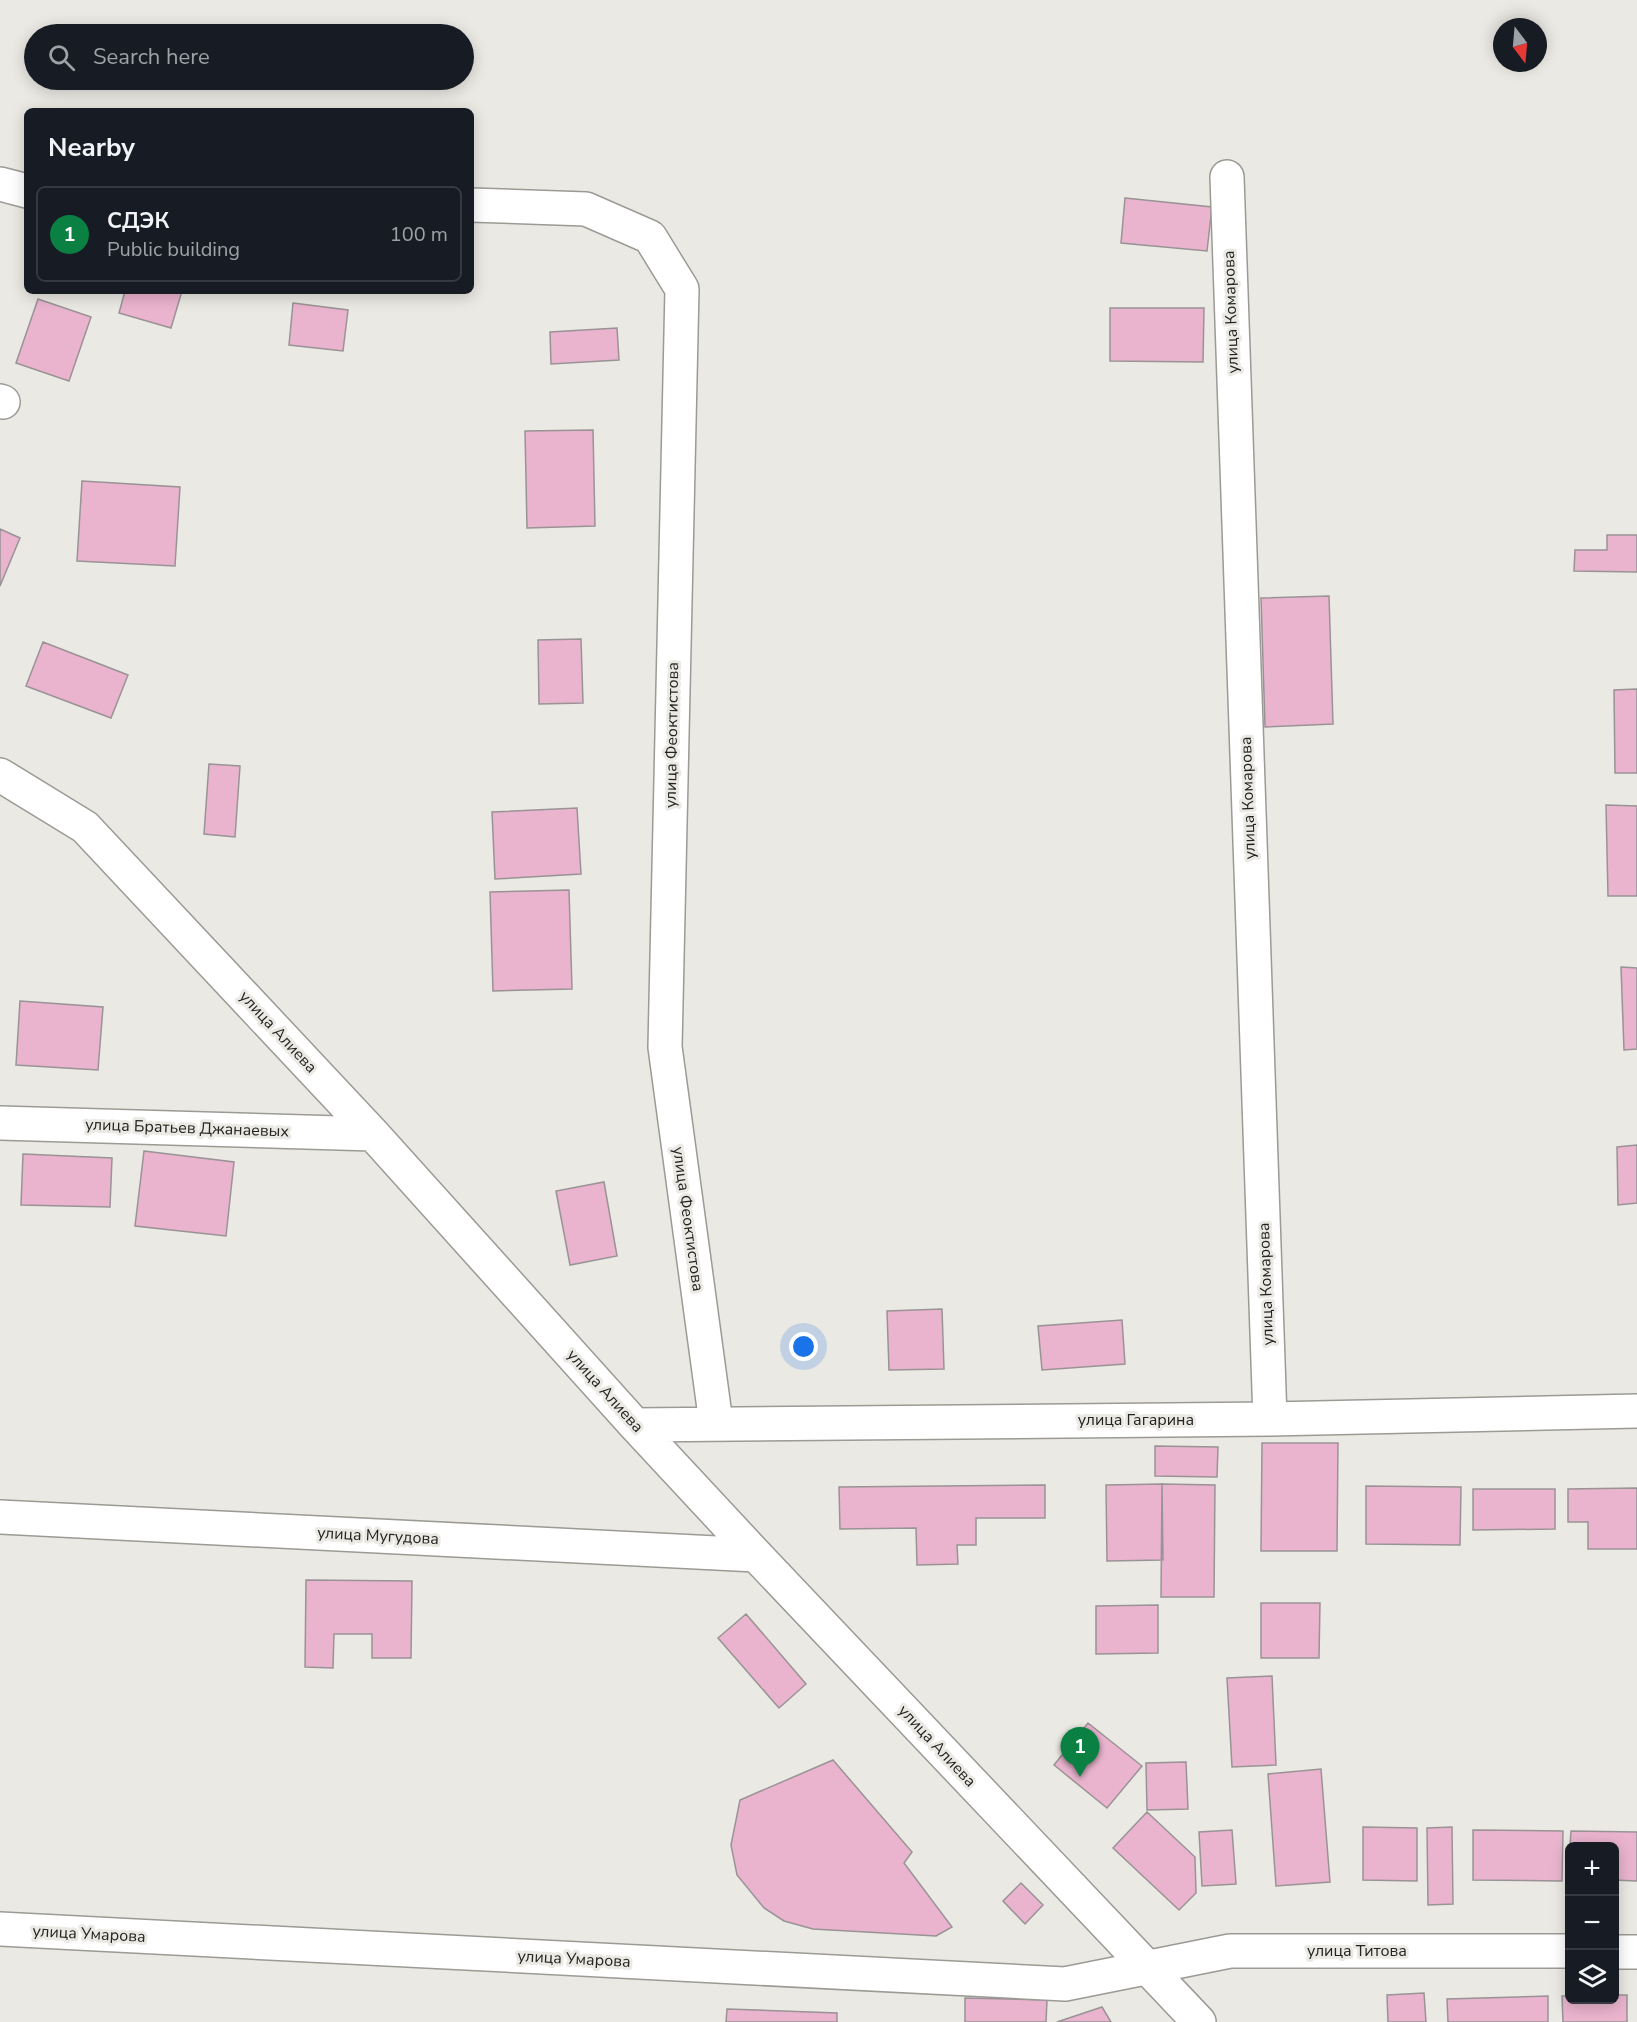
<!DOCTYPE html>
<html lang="en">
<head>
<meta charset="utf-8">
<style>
	:root { --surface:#171b24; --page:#242831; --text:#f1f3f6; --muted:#9ea1a6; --line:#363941; --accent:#0b8043 }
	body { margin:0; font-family:"Nunito Sans",sans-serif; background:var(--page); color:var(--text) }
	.controls { position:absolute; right:18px; bottom:18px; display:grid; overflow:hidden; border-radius:9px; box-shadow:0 3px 15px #0003 }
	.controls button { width:54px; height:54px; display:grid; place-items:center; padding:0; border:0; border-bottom:2px solid var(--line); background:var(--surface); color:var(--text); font:30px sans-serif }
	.compass { position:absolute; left:1493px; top:18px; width:54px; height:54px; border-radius:50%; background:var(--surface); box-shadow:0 3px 15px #0003; rotate:164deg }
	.you { position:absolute; left:804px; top:1347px; width:21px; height:21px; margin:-15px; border:4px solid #fff; border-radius:50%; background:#1a73e8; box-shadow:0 0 0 9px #1a73e833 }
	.badge { display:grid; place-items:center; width:39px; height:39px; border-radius:50%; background:var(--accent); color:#fff; font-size:20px; font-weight:700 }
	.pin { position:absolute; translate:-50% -50px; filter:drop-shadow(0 2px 3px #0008) }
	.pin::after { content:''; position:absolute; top:32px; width:21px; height:18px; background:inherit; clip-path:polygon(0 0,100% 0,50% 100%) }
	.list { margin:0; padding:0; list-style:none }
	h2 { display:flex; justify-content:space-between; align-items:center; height:78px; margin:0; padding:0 24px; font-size:26px }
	h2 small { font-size:20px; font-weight:400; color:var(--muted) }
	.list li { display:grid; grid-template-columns:39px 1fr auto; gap:18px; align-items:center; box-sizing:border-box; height:96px; margin:0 12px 12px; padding:0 12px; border:2px solid var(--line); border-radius:9px }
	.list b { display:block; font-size:22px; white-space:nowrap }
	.list p { margin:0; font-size:20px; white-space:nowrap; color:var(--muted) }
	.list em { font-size:20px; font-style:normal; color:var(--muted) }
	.icon { flex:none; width:33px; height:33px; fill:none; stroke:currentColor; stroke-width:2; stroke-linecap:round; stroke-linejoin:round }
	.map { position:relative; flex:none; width:1637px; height:2022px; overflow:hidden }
	.search { position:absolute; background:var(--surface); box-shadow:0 3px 15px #0003; left:24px; top:24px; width:450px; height:66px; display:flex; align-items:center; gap:15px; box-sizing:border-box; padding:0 21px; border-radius:33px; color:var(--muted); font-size:22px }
	.panel { position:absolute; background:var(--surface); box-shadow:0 3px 15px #0003; left:24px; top:108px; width:450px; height:186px; border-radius:9px }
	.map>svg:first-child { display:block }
</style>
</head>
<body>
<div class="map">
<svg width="1637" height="2022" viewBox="0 0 1637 2022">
	<rect width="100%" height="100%" fill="#ebe9e3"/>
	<!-- building -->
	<path fill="#eab4ce" stroke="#999396" stroke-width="1.5" d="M1125 198 1212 207 1207 251 1121 243Z
		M125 291H182L171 328 119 313Z
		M38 299 91 317 69 381 16 363Z
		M293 303 348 310 343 351 289 345Z
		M1110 308H1204L1203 362 1110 361Z
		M617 328 619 360 551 364 550 332Z
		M593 430 595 526 527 528 525 431Z
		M82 481 180 487 175 566 77 561Z
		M0 529 20 538 0 586Z
		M1607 535H1637V572L1574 571 1575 550H1607Z
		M1329 596 1333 724 1265 727 1261 598Z
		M581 639 583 703 539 704 538 640Z
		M43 642 128 675 111 718 26 686Z
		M1637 689V773H1615L1614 690Z
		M209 764 240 766 235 837 204 834Z
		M1606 805 1637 806V896H1608Z
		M577 808 581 874 495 879 492 812Z
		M569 890 572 989 493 991 490 892Z
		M1621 967 1637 968V1049L1624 1050Z
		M20 1001 103 1007 98 1070 16 1065Z
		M1637 1145V1203L1618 1205 1617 1147Z
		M144 1151 234 1162 226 1236 135 1226Z
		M23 1154 112 1158 110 1207 21 1205Z
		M604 1182 617 1256 570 1265 556 1191Z
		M942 1309 944 1369 889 1370 887 1311Z
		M1122 1320 1125 1364 1042 1370 1038 1326Z
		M1262 1443H1338L1337 1551H1261Z
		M1155 1446 1218 1447 1217 1477 1155 1476Z
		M1162 1484 1163 1560 1107 1561 1106 1485Z
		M1162 1484 1215 1485 1214 1597H1161Z
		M1045 1485V1518H976V1545H957L958 1564 917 1565 916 1528 840 1529 839 1487Z
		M1366 1486 1461 1487 1460 1545 1366 1544Z
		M1637 1488V1549H1588V1522H1568V1489Z
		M1473 1489H1555V1529L1473 1530Z
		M306 1580 412 1581 411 1658H372V1634H334L333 1668 305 1667Z
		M1261 1603H1320L1319 1658H1261Z
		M1158 1605V1653L1096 1654V1606Z
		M746 1614 806 1684 779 1708 718 1638Z
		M1272 1676 1276 1765 1232 1767 1227 1678Z
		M1088 1723 1142 1766 1107 1808 1054 1765Z
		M833 1760 912 1852 904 1863 952 1927 936 1936 813 1929 784 1921 764 1908 737 1875 731 1845 740 1800Z
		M1186 1762 1188 1809 1147 1810 1146 1763Z
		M1321 1769 1330 1882 1276 1886 1268 1774Z
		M1147 1812 1195 1857 1196 1893 1179 1910 1113 1848Z
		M1363 1827 1417 1828V1881L1363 1880Z
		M1452 1827 1453 1904 1428 1905 1427 1828Z
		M1232 1830 1236 1884 1202 1886 1199 1832Z
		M1473 1830 1563 1831 1562 1881 1473 1880Z
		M1571 1831 1637 1832V1881L1614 1880V1846H1570Z
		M1021 1883 1043 1905 1025 1924 1003 1901Z
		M1424 1993 1426 2022H1388L1387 1995Z
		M1614 1995H1627V2022H1563L1562 1996H1570V2000H1614Z
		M1548 1996V2022H1448L1447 1999Z
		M965 1998 1047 2000 1046 2022H965Z
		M1102 2007 1111 2022H1057Z
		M727 2009 837 2013V2022H726Z"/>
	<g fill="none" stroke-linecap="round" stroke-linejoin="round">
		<!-- minor casing -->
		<g stroke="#9c9a94" stroke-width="36">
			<path id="minor" d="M1227 177 1270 1419
				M0 184 27 191
				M471 205 586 209 650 237 682 289 665 1047 716 1423
				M0 401 3 402
				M0 775 85 827 373 1134 635 1425 756 1555 1199 2022
				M0 1123 373 1134
				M635 1425 1270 1419 1637 1411
				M0 1517 756 1555
				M0 1929 1065 1984 1230 1951H1570
				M1614 1952H1637"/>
		</g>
		<!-- minor -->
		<use href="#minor" stroke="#fff" stroke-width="33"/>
	</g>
	<g text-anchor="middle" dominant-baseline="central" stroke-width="6" stroke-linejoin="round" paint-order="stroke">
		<!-- street labels -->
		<g font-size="16" fill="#242321" stroke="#ebe9e3">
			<text transform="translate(1231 312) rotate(-92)">улица Комарова</text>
			<text transform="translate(672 735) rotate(-89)">улица Феоктистова</text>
			<text transform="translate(1248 798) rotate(-92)">улица Комарова</text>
			<text transform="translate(278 1032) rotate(47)">улица Алиева</text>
			<text transform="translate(187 1128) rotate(2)">улица Братьев Джанаевых</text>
			<text transform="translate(688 1219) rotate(82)">улица Феоктистова</text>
			<text transform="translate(1266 1284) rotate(-92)">улица Комарова</text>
			<text transform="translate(605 1391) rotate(48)">улица Алиева</text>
			<text x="1136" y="1420">улица Гагарина</text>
			<text transform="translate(378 1536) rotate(3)">улица Мугудова</text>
			<text transform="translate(937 1746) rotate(47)">улица Алиева</text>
			<text transform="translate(89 1934) rotate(3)">улица Умарова</text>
			<text x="1357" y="1951">улица Титова</text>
			<text transform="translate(574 1959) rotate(3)">улица Умарова</text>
		</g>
	</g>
</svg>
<div class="controls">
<button>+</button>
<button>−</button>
<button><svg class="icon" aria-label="layers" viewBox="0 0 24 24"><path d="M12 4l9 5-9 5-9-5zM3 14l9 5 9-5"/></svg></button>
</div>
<svg class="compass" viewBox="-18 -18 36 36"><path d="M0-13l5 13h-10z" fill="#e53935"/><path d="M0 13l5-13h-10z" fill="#9ea1a6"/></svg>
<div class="you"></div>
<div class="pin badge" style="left:1080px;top:1777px">1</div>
<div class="search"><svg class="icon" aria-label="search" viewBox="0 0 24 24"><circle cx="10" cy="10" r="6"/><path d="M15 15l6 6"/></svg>Search here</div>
<section class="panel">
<h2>Nearby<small></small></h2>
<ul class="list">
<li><span class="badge">1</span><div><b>СДЭК</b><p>Public building</p></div><em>100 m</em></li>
</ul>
</section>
</div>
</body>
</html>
